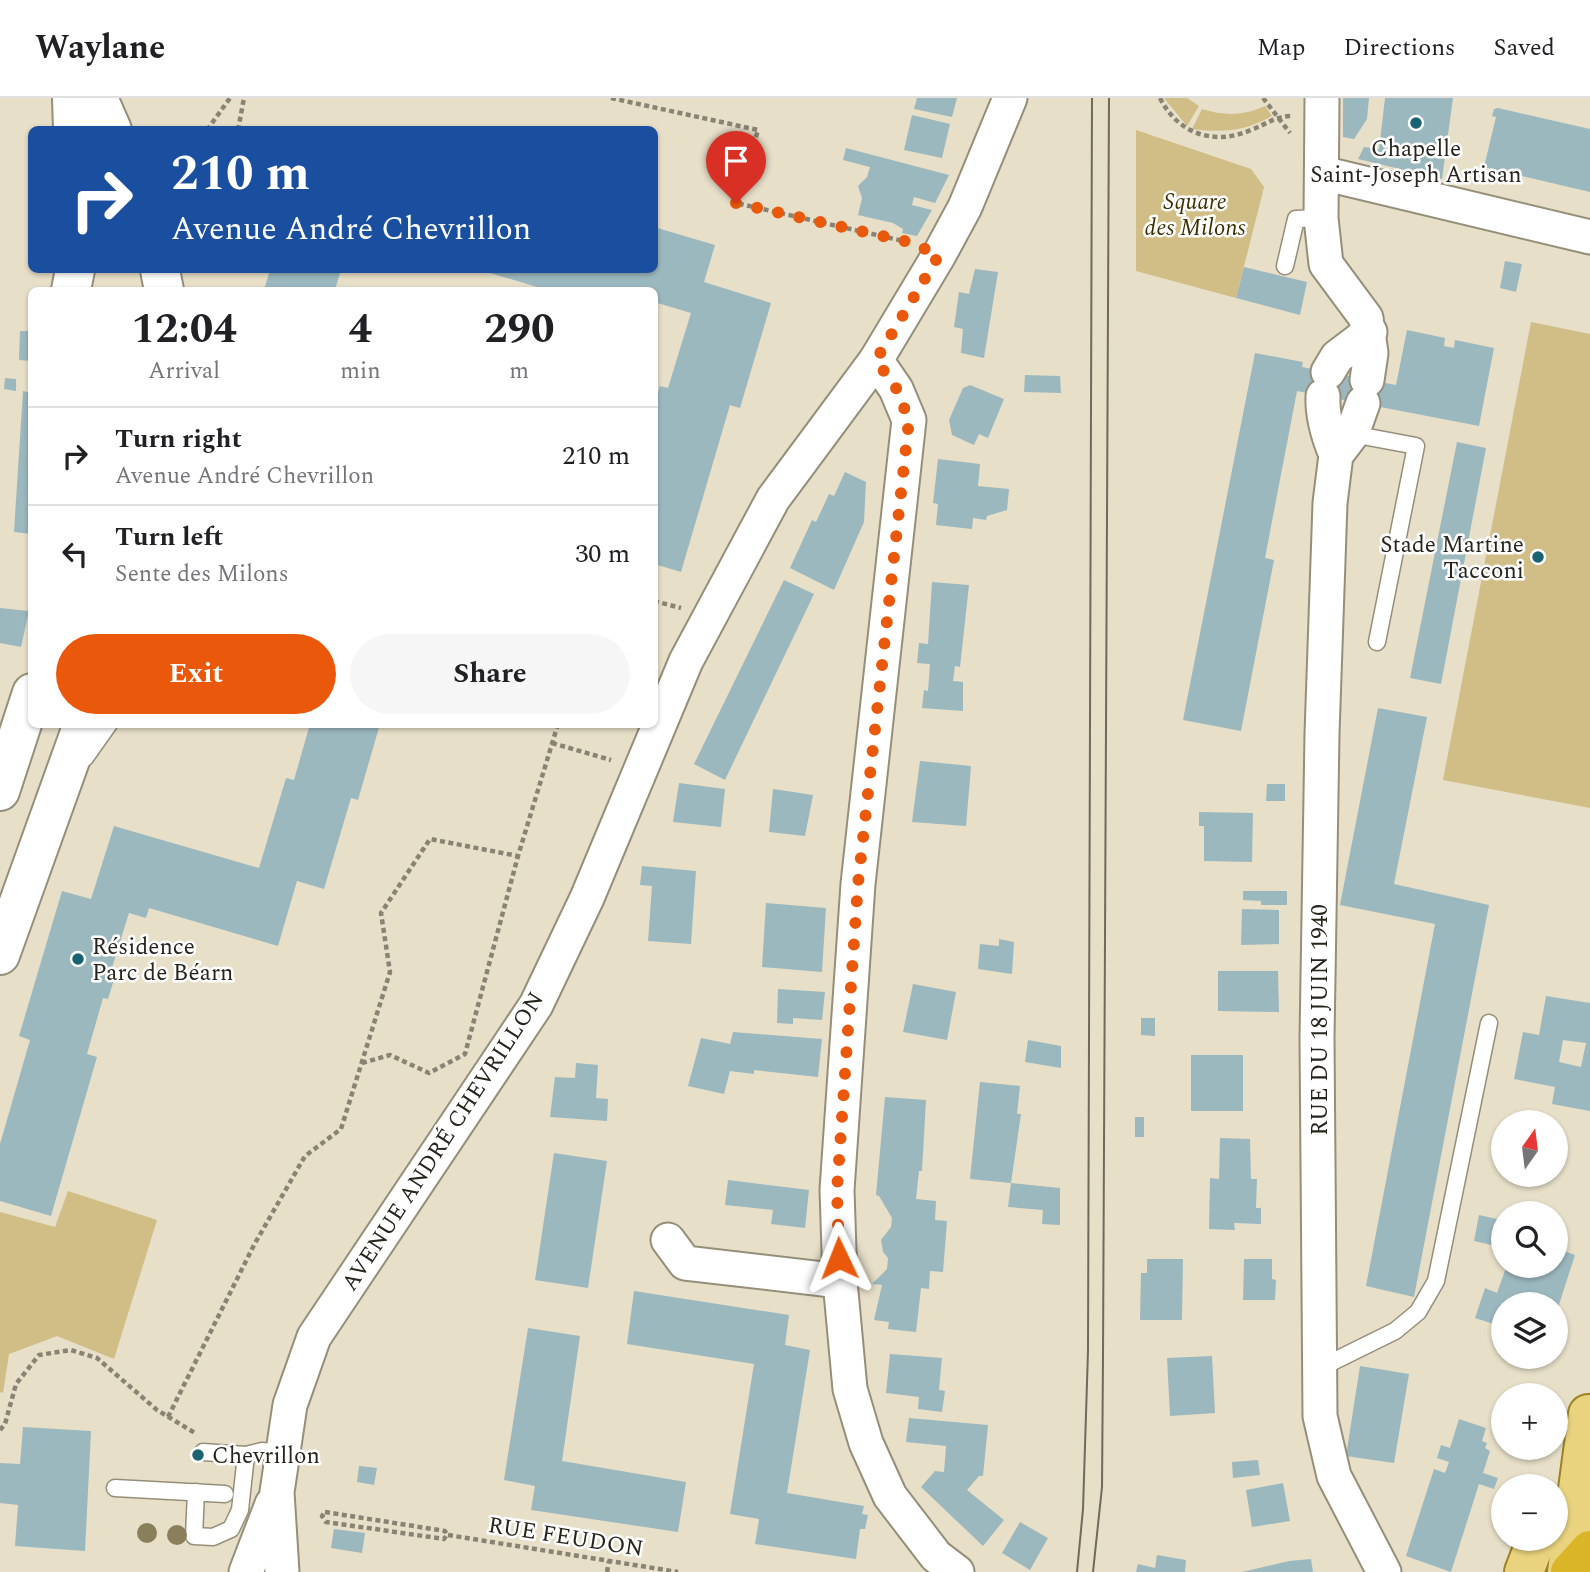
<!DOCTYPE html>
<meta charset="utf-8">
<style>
:root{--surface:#fff;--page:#f6f6f6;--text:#202124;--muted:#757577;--line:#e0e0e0;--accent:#ea580c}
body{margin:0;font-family:Spectral,serif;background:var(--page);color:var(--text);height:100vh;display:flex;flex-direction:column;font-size:26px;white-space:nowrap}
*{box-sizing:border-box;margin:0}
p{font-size:23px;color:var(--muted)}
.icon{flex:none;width:38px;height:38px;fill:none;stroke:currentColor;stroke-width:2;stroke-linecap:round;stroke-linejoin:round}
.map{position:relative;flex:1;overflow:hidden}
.sheet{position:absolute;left:28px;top:189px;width:630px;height:441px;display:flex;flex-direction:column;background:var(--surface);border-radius:10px;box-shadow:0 2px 5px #0004}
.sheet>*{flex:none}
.banner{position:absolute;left:28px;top:28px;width:630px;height:147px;border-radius:10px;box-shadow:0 2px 5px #0004;background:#1a4fa0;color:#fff;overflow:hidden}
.needle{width:46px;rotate:14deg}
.controls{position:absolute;left:1491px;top:1012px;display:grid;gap:14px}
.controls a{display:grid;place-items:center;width:77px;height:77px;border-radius:50%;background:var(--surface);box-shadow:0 2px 5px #0004;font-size:35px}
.pin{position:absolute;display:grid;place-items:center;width:60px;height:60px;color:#fff;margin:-72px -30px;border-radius:50% 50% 50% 0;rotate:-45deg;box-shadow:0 0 7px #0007}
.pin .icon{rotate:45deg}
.me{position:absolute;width:77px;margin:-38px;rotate:358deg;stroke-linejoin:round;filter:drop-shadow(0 0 5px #0008)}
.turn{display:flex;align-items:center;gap:24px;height:147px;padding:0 28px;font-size:32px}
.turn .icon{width:91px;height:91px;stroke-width:2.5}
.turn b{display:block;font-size:49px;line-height:60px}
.eta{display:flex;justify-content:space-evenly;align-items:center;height:119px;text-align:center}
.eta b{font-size:42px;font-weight:700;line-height:49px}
.primary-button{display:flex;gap:14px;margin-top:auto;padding:14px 28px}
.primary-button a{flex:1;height:80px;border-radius:42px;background:var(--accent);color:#fff;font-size:28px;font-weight:700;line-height:80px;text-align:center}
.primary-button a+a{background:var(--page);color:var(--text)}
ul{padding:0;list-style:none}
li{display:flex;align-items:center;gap:21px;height:98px;padding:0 28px;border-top:2px solid var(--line)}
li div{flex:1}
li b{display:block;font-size:26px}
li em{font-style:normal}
header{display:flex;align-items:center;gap:42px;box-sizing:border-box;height:98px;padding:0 35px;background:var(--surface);border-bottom:2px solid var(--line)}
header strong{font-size:33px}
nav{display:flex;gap:38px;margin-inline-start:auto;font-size:24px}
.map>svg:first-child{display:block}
.green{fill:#d0be86}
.building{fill:#9cb8bf;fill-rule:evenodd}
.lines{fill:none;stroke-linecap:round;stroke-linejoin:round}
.service-casing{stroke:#958e79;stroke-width:19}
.minor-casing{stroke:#958e79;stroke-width:37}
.secondary-casing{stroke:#958e79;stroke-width:42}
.primary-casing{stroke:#9b8224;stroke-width:42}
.motorway-casing{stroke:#9b8224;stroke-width:42}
.path{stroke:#898374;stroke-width:4.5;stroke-dasharray:5 3.5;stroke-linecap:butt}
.service{stroke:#fff;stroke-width:16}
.minor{stroke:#fff;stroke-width:33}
.secondary{stroke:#fff;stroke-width:38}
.primary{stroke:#e9d37e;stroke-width:38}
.motorway{stroke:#dab528;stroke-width:38}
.tram{stroke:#6f6a5c;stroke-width:2}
.tree{fill:#897f5b}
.route{stroke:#ea580c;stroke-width:12;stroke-dasharray:0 21.6}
.poi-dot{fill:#196271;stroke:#fff;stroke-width:2.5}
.labels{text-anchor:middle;stroke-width:5;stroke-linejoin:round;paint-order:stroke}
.poi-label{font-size:23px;fill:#27241c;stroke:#fff;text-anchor:start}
.park-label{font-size:23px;font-style:italic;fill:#3c3001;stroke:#fff}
.street-label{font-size:23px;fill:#27241c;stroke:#fff}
</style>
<header>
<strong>Waylane</strong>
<nav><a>Map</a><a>Directions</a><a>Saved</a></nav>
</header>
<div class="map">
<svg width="1590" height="1474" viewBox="0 0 1590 1474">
<rect width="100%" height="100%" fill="#e7dfc8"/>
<g class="green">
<path d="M1164,0H1187L1199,8L1187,28Z"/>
<path d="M1265,8L1272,18C1245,33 1223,35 1192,31L1202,11C1224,18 1243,18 1265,8Z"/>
<path d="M1136,32L1251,71L1264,89L1236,200L1136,173Z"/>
<path d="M1531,224L1590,236V710L1443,682Z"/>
<path d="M68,1093L157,1122L114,1261L57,1238L9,1256L3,1295L0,1294V1114L55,1129Z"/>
</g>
<g class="building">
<path d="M917,0H957L952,19L914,11Z"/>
<path d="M1343,0H1369L1367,21L1354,41L1343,39Z"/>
<path d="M1385,0H1453L1442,81L1358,61L1364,49L1379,51Z"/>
<path d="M1498,10L1590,31V94L1484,69L1496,19L1492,18L1494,11Z"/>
<path d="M912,17L950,26L942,60L904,52Z"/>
<path d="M846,50L949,77L935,105L914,99L912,107L932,112L917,138L902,135L903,131L893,125L858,117L862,100L858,88L867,79L870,69L843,62Z"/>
<path d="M654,129L715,147L704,184L771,205L740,310L730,307L681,474L654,466V307L660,288L668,290L691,215L654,204V192H547L480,172H654Z"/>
<path d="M1505,163L1522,166L1516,194L1500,190Z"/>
<path d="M1244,169L1307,184L1300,217L1236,200Z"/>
<path d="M975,171L998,174L984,260L961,255L963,231L954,229L959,194L969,196Z"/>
<path d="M270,172H341L335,192H264Z"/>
<path d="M1407,232L1445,240L1444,248L1454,250L1455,242L1494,250L1479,328L1297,293L1265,460L1274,462L1241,633L1183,622L1255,255L1303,264L1302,269L1396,287Z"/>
<path d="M20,233H32V263L19,262Z"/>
<path d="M1025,277L1060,278L1061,295L1024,294Z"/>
<path d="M5,280L16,281V293L4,291Z"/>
<path d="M970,287L1004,301L988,340L979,336L974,347L952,337L949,322L963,290Z"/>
<path d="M23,293L32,295V436L14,434Z"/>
<path d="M1457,344L1486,350L1441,586L1410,580Z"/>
<path d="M938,361L980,366L978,388L1009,391L1007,412L987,418L986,422L973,420L972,431L936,427L938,406L933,405Z"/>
<path d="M845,374L866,384L864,424L834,492L790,470L812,422L816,424L829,396L834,398Z"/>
<path d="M784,482L814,496L725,682L694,666Z"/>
<path d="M932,484L969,487L960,569L955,568L953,583L963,584V613L922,610L924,592L928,593L930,566L917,565L919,545L928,546Z"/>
<path d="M0,510L29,513L21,549L0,545Z"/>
<path d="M1378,610L1427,619L1394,786L1489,807L1414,1199L1366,1188L1435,826L1340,807Z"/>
<path d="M310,626H380L358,702L351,700L324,791L297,783L278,848L149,810L146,820L129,815L111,873L116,875L108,901L103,900L87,956L97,959L51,1118L0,1103V1046L30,942L19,938L62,793L91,801L114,728L259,770L286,680L294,682Z"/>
<path d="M920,663L971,668L966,728L912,724Z"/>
<path d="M679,685L725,691L721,729L673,724Z"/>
<path d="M1267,686H1285V703H1266Z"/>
<path d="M773,691L813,697L805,738L769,734Z"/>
<path d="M1199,714L1253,715L1252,764L1204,763V728H1199Z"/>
<path d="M642,768L696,773L691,846L648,843L652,788L640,787Z"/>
<path d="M1243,793H1287V807H1261V803L1243,802Z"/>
<path d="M766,805L826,810L822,874L762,869Z"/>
<path d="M1242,811L1279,812V846L1241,847Z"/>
<path d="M999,841L1014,844L1012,876L978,871L980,846L999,848Z"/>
<path d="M1218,873H1278L1279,914L1218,913Z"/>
<path d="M913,886L956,894L947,942L903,934Z"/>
<path d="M778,891L825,894L822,922L793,920V926L777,925Z"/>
<path d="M1546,898L1590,905V1013L1552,1006L1555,989L1514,981L1523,934L1539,937ZM1563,942L1586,945L1581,969L1559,964Z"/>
<path d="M1141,920H1155V938L1141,937Z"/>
<path d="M733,934L822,941L818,979L754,972V976L730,973L724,996L688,988L701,940L730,946Z"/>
<path d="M1028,942L1061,948V970L1025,964Z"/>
<rect x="1191" y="957" width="52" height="56"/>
<path d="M576,965L598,967L596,1000L608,1001L607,1023L550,1019L555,979L575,980Z"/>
<path d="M980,984L1020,988L1017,1016H1021L1011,1085L1060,1090V1127L1042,1126L1043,1112L1008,1109L1011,1085L970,1081Z"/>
<path d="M885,999L926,1002L922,1073H919L916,1101L936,1103L935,1122L947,1123L943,1174L930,1173L929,1191L921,1190L916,1234L888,1231L889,1224L874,1222L882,1187L872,1186L887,1171L888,1160L883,1154L881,1142L891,1129L892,1120L879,1098L876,1097Z"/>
<rect x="1135" y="1019" width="9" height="20"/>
<path d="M1220,1040L1250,1041L1251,1081H1257L1256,1110H1261V1126L1234,1125L1235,1132L1209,1131L1210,1080L1219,1081Z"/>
<path d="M554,1055L607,1063L588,1190L535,1182Z"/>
<path d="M728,1082L809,1092L805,1130L771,1126L773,1112L725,1107Z"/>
<path d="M1479,1117L1497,1121L1492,1147L1474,1143Z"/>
<path d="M1556,1150L1575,1157L1556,1216V1206H1503V1229L1475,1220L1485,1190L1497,1195L1507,1167H1556Z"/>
<path d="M1147,1161H1183L1182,1222H1140L1141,1175H1147Z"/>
<path d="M1244,1161H1272V1181L1276,1182L1275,1202H1243Z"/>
<path d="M634,1193L789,1217L785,1247L810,1252L787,1395L864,1408L862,1416L868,1417L865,1431H860L856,1461L755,1446L759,1421L730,1416L754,1266L627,1246Z"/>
<path d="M528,1230L580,1238L562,1363L686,1384L678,1434L531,1412L535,1388L504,1382Z"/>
<path d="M890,1256L942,1260L939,1292L945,1293L942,1314L918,1311L919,1299L886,1295Z"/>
<path d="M1212,1258L1215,1315L1170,1318L1167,1260Z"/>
<path d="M1360,1268L1409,1276L1394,1365L1346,1358Z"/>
<path d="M909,1320L988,1327L983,1378H979L967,1392L1004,1422L983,1448L921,1389L935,1373L944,1374L946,1348L906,1344Z"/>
<path d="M1459,1321L1486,1330L1482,1343L1487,1345L1485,1350L1490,1353L1483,1375L1498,1380L1494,1391L1479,1386L1451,1474L1406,1458L1434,1371L1445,1375L1449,1364L1437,1360L1441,1347L1450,1350Z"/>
<path d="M23,1329L91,1333L85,1453L15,1448L18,1407L0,1405V1365L20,1366Z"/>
<path d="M1258,1362L1260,1377L1233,1380L1232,1364Z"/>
<path d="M359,1368L377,1370L374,1387L357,1384Z"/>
<path d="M1283,1385L1290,1423L1252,1429L1246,1392Z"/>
<path d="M1020,1424L1048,1440L1030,1472L1002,1455Z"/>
<path d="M334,1431L365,1435L362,1455L331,1450Z"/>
<path d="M1157,1457L1186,1462L1185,1474H1136L1138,1466L1155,1470Z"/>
<path d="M1311,1461L1313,1474H1242L1289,1463Z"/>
</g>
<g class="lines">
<g class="service-casing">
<g id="service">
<path d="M1285,168L1296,121L1321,120"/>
<path d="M1352,336L1416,348L1377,544"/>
<path d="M85,660L109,626"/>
<path d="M1320,1270L1395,1233L1418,1214L1436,1183L1489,925"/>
<path d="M246,1357L262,1353L283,1355"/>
<path d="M115,1390L225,1396"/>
<path d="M196,1394L194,1438L213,1439L231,1431L240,1412L246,1357L203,1354"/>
</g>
</g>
<g class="minor-casing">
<g id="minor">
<path d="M1322,0L1321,120L1326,166L1366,220L1371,255L1367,282"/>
<path d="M1322,75L1590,139"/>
<path d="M876,262L896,291L909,322L858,786L837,1092L840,1183L850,1291L866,1345L890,1398L936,1458L957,1474"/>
<path d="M1328,274L1337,259L1370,234"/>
<path d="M1323,298C1322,319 1328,338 1336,357"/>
<path d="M1363,305L1352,336L1336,357L1330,405L1322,636L1317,940L1320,1318L1334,1378L1384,1474"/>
<path d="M668,1142L685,1165L840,1183"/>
<path d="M246,1474L272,1406"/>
<path d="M282,1474L277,1394L290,1307L314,1239L536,907L587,800L686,563L773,401L876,262L939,157L965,109L1010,0"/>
</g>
</g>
<g class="secondary-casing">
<g id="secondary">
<path d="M72,0L73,32"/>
<path d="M98,0L112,32"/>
<path d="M160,172L164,192"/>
<path d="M71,192L75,172"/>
<path d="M0,693L32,595"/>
<path d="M0,857L83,626"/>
</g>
</g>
<g class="primary-casing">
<g id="primary">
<path d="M1524,1474L1537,1440"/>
<path d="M1567,1474L1588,1316"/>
</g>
</g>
<g class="motorway-casing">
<path id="motorway" d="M1570,1474L1590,1452"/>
</g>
<g class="path">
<path d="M611,0L758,32L736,105L912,145"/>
<path d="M1160,0C1178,36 1214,48 1251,32C1267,26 1275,18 1292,18"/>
<path d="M1263,0L1290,35"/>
<path d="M207,32L230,0"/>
<path d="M238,32L244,0"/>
<path d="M654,503L681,510"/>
<path d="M552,645L611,662"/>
<path d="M362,965L390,957L429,975L465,956L518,758"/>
<path d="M168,1319L254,1147L305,1058L341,1031L390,874L381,815L430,741L518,758L558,626"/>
<path d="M0,1332L5,1326L16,1286L39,1257L71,1252L97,1260L157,1312L195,1335"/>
<path d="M325,1414L445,1433L447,1437L444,1441L326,1424L322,1418Z"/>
<path d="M448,1437L678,1474"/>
<path d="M607,1474L609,1463"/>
</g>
<use href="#service" class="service"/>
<use href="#minor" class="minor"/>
<use href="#secondary" class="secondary"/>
<use href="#primary" class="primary"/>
<use href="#motorway" class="motorway"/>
<g class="tram">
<path d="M1077,1474L1083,1411L1088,1253L1092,0"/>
<path d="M1093,1474L1102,1389L1103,1259L1109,0"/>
</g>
</g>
<g class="tree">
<circle cx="147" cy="1435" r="10"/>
<circle cx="177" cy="1437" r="10"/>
</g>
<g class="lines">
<path class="route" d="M736,105L909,144L939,157L876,262L896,290L909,322L858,786L837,1092L839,1160"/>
</g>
<g class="poi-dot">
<circle cx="1416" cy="25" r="7"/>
<circle cx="1538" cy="459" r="7"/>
<circle cx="78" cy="861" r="7"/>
<circle cx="198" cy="1357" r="7"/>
</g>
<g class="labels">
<g class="poi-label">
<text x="1416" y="58" text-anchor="middle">Chapelle<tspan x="1416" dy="26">Saint-Joseph Artisan</tspan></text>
<text x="1524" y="454" text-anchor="end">Stade Martine<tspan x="1524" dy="26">Tacconi</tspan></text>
<text x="92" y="856">Résidence<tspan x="92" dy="26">Parc de Béarn</tspan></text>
<text x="212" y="1365">Chevrillon</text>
</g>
<g class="park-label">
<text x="1195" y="111">Square<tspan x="1195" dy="26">des Milons</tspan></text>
</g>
<g class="street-label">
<text transform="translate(1319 922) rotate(-90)" y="8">RUE DU 18 JUIN 1940</text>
<text transform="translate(442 1043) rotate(-57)" y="8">AVENUE ANDRÉ CHEVRILLON</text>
<text transform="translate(566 1438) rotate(9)" y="8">RUE FEUDON</text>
</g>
</g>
</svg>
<div class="controls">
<a><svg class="needle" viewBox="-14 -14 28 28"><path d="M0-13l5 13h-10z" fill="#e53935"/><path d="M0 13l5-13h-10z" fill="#757577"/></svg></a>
<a><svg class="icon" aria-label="search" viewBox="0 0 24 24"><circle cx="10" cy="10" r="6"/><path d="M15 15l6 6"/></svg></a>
<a><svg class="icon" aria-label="layers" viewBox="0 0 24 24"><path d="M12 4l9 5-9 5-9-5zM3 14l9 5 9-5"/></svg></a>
<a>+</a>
<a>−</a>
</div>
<div class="pin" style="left:736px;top:105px;background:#d93025"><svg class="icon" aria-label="arrive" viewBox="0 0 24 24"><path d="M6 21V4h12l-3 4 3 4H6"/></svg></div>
<svg class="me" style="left:839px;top:1160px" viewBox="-20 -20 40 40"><path d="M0-17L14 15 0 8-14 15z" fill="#ea580c" stroke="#fff" stroke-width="4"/></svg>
<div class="banner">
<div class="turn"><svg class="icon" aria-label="right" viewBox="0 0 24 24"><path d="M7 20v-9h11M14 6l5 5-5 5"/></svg><div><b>210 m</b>Avenue André Chevrillon</div></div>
</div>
<section class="sheet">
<div class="eta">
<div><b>12:04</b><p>Arrival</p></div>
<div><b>4</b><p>min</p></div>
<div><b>290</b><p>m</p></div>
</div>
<ul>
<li><svg class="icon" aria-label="right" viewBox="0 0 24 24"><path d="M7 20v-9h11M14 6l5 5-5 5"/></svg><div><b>Turn right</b><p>Avenue André Chevrillon</p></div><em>210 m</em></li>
<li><svg class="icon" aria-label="left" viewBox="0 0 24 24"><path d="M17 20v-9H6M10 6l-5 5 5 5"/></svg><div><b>Turn left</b><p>Sente des Milons</p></div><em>30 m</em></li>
</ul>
<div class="primary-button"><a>Exit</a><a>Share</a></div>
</section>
</div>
